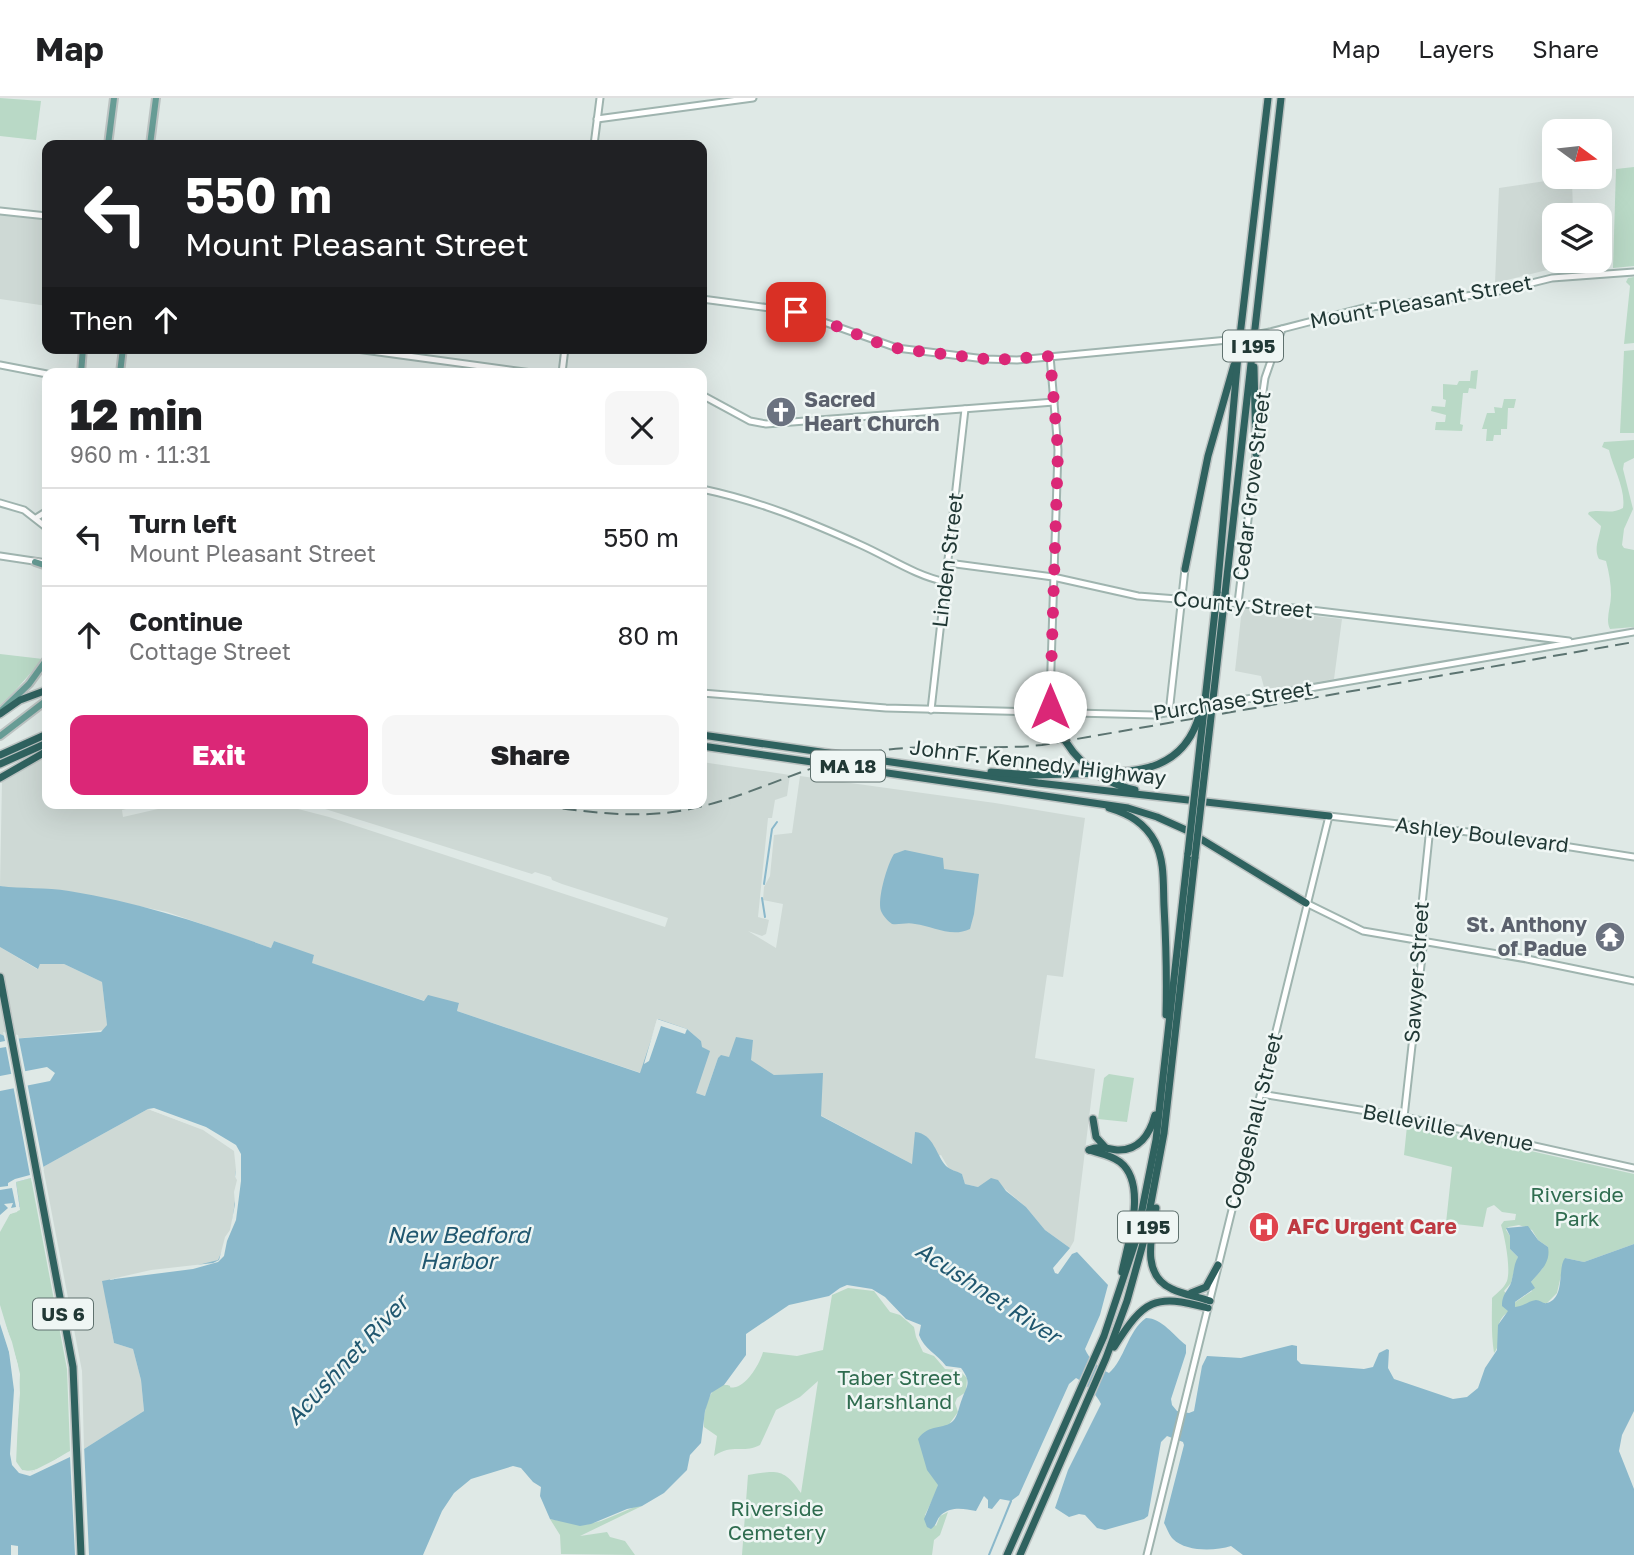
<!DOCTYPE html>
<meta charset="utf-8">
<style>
:root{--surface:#fff;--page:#f6f6f6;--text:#202124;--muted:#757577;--line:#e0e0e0;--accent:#db2777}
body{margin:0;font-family:"Golos Text",sans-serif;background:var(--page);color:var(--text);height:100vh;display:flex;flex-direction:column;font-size:26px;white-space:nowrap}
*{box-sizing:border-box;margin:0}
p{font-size:23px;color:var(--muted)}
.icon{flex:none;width:38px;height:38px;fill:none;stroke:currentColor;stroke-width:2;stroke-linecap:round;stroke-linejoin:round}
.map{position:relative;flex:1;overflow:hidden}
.sheet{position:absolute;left:42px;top:270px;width:665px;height:441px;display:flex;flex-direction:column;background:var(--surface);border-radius:14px;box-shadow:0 7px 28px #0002}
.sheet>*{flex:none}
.top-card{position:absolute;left:42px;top:42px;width:665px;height:214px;border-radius:14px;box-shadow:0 7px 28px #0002;background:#202124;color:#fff;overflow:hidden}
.needle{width:46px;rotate:105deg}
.tools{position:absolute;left:1542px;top:21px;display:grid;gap:14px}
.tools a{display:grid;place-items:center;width:70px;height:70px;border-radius:14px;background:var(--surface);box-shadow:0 7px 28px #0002;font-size:35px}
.pin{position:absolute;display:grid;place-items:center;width:60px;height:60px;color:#fff;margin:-30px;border-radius:14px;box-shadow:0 4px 10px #0006}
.me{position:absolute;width:77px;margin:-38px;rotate:0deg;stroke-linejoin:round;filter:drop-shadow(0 0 5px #0008)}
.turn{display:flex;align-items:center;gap:24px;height:147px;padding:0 28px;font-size:32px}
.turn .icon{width:91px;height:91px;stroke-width:2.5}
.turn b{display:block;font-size:49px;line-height:60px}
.then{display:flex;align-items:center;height:66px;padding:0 28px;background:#0003;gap:14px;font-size:26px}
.round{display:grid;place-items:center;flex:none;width:74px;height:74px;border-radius:14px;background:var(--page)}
.head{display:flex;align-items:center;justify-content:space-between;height:119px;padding:0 28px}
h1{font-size:42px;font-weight:800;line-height:52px}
.primary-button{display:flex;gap:14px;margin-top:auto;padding:14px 28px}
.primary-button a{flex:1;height:80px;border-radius:14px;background:var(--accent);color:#fff;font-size:28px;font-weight:800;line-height:80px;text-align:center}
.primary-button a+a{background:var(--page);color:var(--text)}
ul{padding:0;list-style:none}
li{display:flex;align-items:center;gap:21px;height:98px;padding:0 28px;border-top:2px solid var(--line)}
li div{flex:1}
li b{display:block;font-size:26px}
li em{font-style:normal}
header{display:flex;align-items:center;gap:42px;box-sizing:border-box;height:98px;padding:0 35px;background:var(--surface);border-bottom:2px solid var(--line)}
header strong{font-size:33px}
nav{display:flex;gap:38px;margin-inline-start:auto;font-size:24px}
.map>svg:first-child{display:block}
.built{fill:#ced9d5}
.green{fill:#b9d9c6;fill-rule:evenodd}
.water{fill:#8ab8cb}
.pier{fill:#dfe9e6}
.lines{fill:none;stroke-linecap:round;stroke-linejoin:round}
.stream{stroke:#8ab8cb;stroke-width:2}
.secondary-casing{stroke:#9fb4af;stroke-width:9}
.primary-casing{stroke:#bcc3c2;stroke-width:10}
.highway-casing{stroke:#bcc3c2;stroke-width:10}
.secondary{stroke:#fff;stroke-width:5}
.primary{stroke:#679c95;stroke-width:6}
.highway{stroke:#2f625f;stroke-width:7}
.rail{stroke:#5c7471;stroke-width:2;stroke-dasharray:14 7;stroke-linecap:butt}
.secondary-bridge-casing{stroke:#9fb4af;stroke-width:9;stroke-linecap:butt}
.highway-bridge-casing{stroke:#bcc3c2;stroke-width:10;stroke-linecap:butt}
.secondary-bridge{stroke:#fff;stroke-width:5}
.highway-bridge{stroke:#2f625f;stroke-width:7}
.route{stroke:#db2777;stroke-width:12;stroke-dasharray:0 21.6}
.labels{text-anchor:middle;stroke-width:5;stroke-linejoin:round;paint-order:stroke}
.shield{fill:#eff6f4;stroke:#5f716e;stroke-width:2}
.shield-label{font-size:19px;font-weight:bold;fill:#213835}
.street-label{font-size:21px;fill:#213835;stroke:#eff6f4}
.worship-label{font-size:21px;font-weight:bold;fill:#5b616d;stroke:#eff6f4;text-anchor:start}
.park-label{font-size:21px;fill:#2f6c4f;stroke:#eff6f4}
.health-label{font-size:21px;font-weight:bold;fill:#be3a42;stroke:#eff6f4;text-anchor:start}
.water-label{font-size:23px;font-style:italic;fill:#20576f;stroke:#eff6f4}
</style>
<header>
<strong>Map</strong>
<nav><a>Map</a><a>Layers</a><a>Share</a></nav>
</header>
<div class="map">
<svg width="1634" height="1457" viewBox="0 0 1634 1457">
<rect width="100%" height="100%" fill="#dfe9e6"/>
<g class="built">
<path d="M1572,79L1573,117H1554V163H1573V172H1547L1495,185L1499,90Z"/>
<path d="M0,116L47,122V208L0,201Z"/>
<path d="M1242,510L1342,521L1334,581L1265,593L1261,578L1235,573Z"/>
<path d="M38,661L47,663V705H151L122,712L123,719L184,705H275L329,719L665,829L668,820L562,786L552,782L551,779L535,774L532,776L306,705H702V664L790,677L787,698L775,702L772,720H768L758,819L769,822L766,836L762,838L748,833L776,850L783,806L763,802L764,789L770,778L774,737L792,735L800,678L995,705L1085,720L1063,879L1047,877L1035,960L1095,971L1074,1143L1070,1150L1045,1132L1026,1109L998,1085L978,1089L965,1086L962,1076L949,1071L941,1057L912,1066L820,1017L807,976L774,977L754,969L737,939L731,956L729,959L718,960L705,998L696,995L701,943L687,931L657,922L641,975L457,913L459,906L425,903L311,865L314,858L274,843L271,850L167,814L67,793L13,791L0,788L2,683Z"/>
<path d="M0,849L37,871L40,866H64L102,884L107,927L105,932L12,941L0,936Z"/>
<path d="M148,1011L207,1033L231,1049L235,1053L238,1081L237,1106L231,1132L218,1162L107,1209L114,1245L133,1251L141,1282L144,1313L84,1351L82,1273L43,1069Z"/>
</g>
<g class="green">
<path d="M0,0L41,3L36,42L0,38Z"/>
<path d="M1634,69V168L1613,170L1616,71Z"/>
<path d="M1634,179V245L1624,246L1630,188L1626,184L1628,180Z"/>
<path d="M1634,252V335H1620L1624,253Z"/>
<path d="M1478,272L1476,291L1469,290L1468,295H1463L1460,326L1463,327L1462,333L1435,332L1436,324H1445L1446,317L1431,313L1432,308L1445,309L1446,302L1443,301V286L1457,287L1459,283H1470L1471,273Z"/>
<path d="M1504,301H1516L1514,310H1508L1507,331H1501V337H1494L1493,343H1486L1487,331H1482L1487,315H1495L1494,309L1502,310Z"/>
<path d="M1634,342V360L1624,365L1623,371L1633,411L1624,431L1622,447L1624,450L1634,452V529L1610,531C1605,521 1611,509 1611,497C1611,486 1609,474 1606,463L1599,461C1593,451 1600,438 1601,428L1588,416L1589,414C1602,411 1611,417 1623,410C1626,391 1613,370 1609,352L1602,349L1604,344Z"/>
<path d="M0,556L43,561L13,595L0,607Z"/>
<path d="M1109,976L1134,980L1127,1024L1098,1021L1104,980Z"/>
<path d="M1410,1026L1634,1076V1146L1584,1164L1565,1160L1557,1195L1547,1205C1529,1205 1498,1209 1498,1233C1498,1243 1500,1247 1494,1255C1491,1235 1492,1220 1492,1200C1497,1195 1504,1190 1507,1183C1511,1171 1505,1139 1501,1127L1504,1123L1515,1122L1516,1116L1502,1114L1494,1107L1487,1110L1483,1129L1446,1125L1452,1069L1404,1057L1407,1028ZM1519,1127L1532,1132L1538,1142L1548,1149L1543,1170L1531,1184L1532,1193L1514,1205L1504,1193L1511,1185L1518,1159L1510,1151V1138L1506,1132L1508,1129Z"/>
<path d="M31,1080L67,1271L70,1353C55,1360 41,1376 22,1372L15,1362L20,1295L18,1267L0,1207V1134L10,1116L17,1114L20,1108L15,1084Z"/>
<path d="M848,1190L874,1193L890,1214L900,1217L914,1229L916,1239L923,1254L934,1258L945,1271L959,1272L967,1280L966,1294L957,1300L955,1305L958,1314L950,1325L937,1392L925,1417L936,1428L940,1418L948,1414L940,1437L934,1442L932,1457H742L748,1377C777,1372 784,1370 801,1395L818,1283L800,1299L776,1312L760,1347C742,1356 733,1345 714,1358L717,1338L704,1329C703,1317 708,1286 725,1287C735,1287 725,1291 736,1289C748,1286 760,1265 763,1254L797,1258L823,1252L832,1197Z"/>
<path d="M637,1408H642L580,1438L607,1434L610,1439L625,1443L635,1457L561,1456L560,1437L550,1421L584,1427L601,1423Z"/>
</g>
<g class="water">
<path d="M905,752L943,760L944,771L979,776L974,816L970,831C951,840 933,828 915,826C907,824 900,827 892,826C888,823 883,818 881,813C877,801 887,767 894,756Z"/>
<path d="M0,788C22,791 46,789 69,793C138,804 205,826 271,850L274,843L314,857L312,865L424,903L428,897L459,905L457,913L640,975L658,921L687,931L701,943L702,949L710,953L696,995L705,998L718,960L721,957L729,959L736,939L753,942L751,962L774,977L823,975L821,1018L912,1066L915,1034C934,1036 936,1057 946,1068C950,1072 957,1073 962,1076L965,1086L978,1089L991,1080L998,1082L1006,1093L1026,1109L1045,1132L1070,1150L1053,1170L1055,1175L1058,1176L1072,1156L1077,1154L1108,1187L1100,1217L1085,1251C1089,1261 1100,1271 1109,1275C1125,1261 1127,1234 1146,1220C1162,1220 1174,1238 1186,1247V1255L1171,1301L1172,1307L1177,1313L1189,1315L1194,1313L1202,1268L1207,1258L1241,1260L1292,1247L1297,1248V1262L1301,1266L1364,1271L1373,1269L1379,1255L1387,1251L1389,1252L1388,1270L1394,1281L1453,1301L1467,1299L1478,1290L1485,1270L1497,1252L1498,1227L1508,1213L1502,1208C1502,1194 1510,1192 1512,1181C1514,1173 1514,1166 1518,1159L1510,1151V1138L1506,1130L1528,1128L1538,1142L1548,1149C1551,1165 1540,1173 1531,1184L1535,1190L1515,1204V1209C1523,1209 1528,1203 1536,1202C1540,1202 1543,1206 1547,1205C1566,1200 1557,1170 1565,1160L1584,1164L1634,1146V1313L1622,1337L1619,1353L1634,1391V1457H1243L1231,1448C1215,1453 1186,1454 1173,1441C1169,1437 1167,1430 1164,1425L1184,1347L1183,1344L1167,1338L1161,1344L1148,1418L1144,1421L1105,1432L1097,1430L1085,1417L1079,1416L1069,1419L1055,1410L1068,1372L1101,1306C1098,1298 1083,1283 1076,1280L1069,1286L1019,1397L1011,1403L1000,1401L992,1411L988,1410V1402L984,1398L976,1413C964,1411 952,1408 941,1417C936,1422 937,1427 931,1431L927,1429L924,1421L938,1387L927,1372L918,1341C929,1325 944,1332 953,1323C958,1318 959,1308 962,1301C967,1287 972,1285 961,1270L946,1268C937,1256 924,1251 919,1237L921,1227L906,1221L885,1199L872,1191L847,1187L840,1190L829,1198L789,1207L746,1236V1257L724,1287L711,1295L705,1313L701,1345L690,1357L687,1372L664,1395L642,1408L627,1411L591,1426L580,1428L550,1421L540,1398L541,1389L533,1384L521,1370L513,1368L471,1381L454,1395L442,1413L423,1457H18V1448L11,1447V1457H0V1217L19,1293L14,1363L18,1371L29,1375L84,1351L144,1313L141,1282L133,1251L114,1245L102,1183L160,1172L182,1171L218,1162L231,1132L238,1081L235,1079C236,1071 239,1060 234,1052C225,1038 165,1014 148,1011L43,1069L30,1071L31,1080L16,1084L20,1109L10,1114L0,1123V993L50,983L55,975L47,969L0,978V936L12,941L101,934L107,927L102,884L64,866H40L38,871L0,849Z"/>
</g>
<g class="pier">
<path d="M657,921L687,931L685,936L661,928L649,963L644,966Z"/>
<path d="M3,934L18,937L26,977L12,980L6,949L0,950V944L5,943Z"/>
<path d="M27,984L44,1072L33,1073L34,1081L32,1084L31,1080L16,1084L20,1112L10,1116L0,1127V1117L8,1110L4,1106L13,1105L11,1110L16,1109L12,1090L0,1092V1089L8,1088V1085L15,1081L30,1077L13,987Z"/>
<path d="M154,1010L206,1029L236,1047L241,1056V1083L236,1122L227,1143L224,1158L218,1164L193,1171L107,1182L151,1172L213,1165L219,1162L225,1139L230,1132L235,1106L234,1094L237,1082L235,1079L236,1072L234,1053L203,1032L148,1011Z"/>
<path d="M0,1213L12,1244L20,1276L16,1366L22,1372L31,1374L84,1347L89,1457H75L70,1359L30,1378L19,1375L12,1367L10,1356L14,1292L9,1254L0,1226Z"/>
</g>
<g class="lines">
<g class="stream">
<path d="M764,786L772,731L777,724"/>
<path d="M762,800L765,819"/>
<path d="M989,1457L1011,1403"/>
</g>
<g class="secondary-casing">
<g id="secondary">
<path d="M597,21L753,0"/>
<path d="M594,47L600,0"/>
<path d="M0,113L47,118"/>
<path d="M702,201L793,213L897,250L985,261L1017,262L1228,242"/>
<path d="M1270,234L1363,210L1491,195L1552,180L1634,174"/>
<path d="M349,250L532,275"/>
<path d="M1050,258L1058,352L1050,600L1052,615"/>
<path d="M0,267L47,276"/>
<path d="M562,275L565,250"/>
<path d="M702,297L750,323L766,326L1054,304"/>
<path d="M1258,328L1265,280L1282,231"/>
<path d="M702,391C759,403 808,423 861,447C888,459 916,478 946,484"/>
<path d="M0,405L24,412L47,430"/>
<path d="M36,420L47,413"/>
<path d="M0,458L47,465"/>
<path d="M948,465L1053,479L1138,498L1294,510L1569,543"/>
<path d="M1238,505L1256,355"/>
<path d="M702,595L886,610L1154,617L1634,534"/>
<path d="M931,612L965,311"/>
<path d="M1169,615L1185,471"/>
<path d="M1306,805L1363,833L1527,861L1634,883"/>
<path d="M1261,996L1404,1019L1634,1070"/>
<path d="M1404,1019L1423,849L1421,816L1430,729"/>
<path d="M1147,1457L1329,718L1494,737L1634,759"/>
</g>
</g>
<g class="primary-casing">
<g id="primary">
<path d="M108,47L114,0"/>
<path d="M150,47L156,0"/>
<path d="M81,275L83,250"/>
<path d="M120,275L123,250"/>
<path d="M35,464L47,468"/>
<path d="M2,612L29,586L47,561"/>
<path d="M0,638L47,602"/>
</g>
</g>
<g class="highway-casing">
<g id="highway">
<path d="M1254,269L1256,356"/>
<path d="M1185,471L1208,358L1234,267"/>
<path d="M1217,495L1239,246L1268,0"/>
<path d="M1225,496L1281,0"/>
<path d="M1052,615C1066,655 1094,683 1135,692"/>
<path d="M0,616L20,602L47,592"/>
<path d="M702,637L1038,685L1329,718"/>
<path d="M702,648L1128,710L1157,719L1186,732L1306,805"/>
<path d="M0,657L47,636"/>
<path d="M0,666L47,645"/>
<path d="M991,674L1031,677L1071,676"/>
<path d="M0,680L47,653"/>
<path d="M1109,710C1129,716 1145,725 1155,744C1165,763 1163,787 1164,808C1166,844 1167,880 1166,917"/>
<path d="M0,879L73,1269L81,1457"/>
<path d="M1093,1021L1096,1039L1105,1049"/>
<path d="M1089,1052C1099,1055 1111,1057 1120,1064C1148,1086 1128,1144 1122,1174"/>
<path d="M1089,1052C1099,1047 1107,1051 1117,1052C1139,1053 1150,1036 1155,1017"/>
<path d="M1156,1110C1152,1137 1140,1177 1172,1191C1184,1197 1197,1198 1210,1203"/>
<path d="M1191,1195L1206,1189L1218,1167"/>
<path d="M1114,1249C1144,1202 1154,1195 1208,1210"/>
<path d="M1007,1457L1104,1238L1136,1142L1156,1042L1188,755"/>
<path d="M1020,1457L1106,1260L1127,1203L1144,1142L1164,1035L1195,759"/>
</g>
</g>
<use href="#secondary" class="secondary"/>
<use href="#primary" class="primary"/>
<use href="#highway" class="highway"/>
<path class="rail" d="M521,705C577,712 634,723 690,711C753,698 809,665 872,654C928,644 986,653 1042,647L1634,544"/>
<g class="secondary-bridge-casing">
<path id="secondary-bridge" d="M1228,242L1270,234"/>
</g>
<g class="highway-bridge-casing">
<g id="highway-bridge">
<path d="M1071,676C1126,673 1182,681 1200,615"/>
<path d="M1188,755L1217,495"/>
<path d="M1195,759L1225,496"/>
</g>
</g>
<use href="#secondary-bridge" class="secondary-bridge"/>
<use href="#highway-bridge" class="highway-bridge"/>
</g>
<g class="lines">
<path class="route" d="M796,214L821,222L881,246L901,251L993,262L1050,258L1058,352L1050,609"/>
</g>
<defs>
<g id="church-disc" transform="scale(1.575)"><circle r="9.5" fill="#6b7280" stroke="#eff6f4"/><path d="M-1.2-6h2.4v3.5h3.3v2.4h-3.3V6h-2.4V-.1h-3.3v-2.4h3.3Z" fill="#fff"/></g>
<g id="temple-disc" transform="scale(1.575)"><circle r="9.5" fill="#6b7280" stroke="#eff6f4"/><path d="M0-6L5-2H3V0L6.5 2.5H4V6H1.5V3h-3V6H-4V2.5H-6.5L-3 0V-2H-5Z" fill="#fff"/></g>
<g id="hospital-disc" transform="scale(1.575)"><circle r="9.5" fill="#e0444e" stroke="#eff6f4"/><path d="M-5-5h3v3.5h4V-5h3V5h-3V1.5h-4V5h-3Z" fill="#fff"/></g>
</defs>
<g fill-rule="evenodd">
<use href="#church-disc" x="781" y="314"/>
<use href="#temple-disc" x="1610" y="839"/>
<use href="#hospital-disc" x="1264" y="1129"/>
</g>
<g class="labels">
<g class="shield">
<rect x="1223" y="232.5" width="60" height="31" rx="5"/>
<rect x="811" y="652.5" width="74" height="31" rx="5"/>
<rect x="1118" y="1113.5" width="60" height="31" rx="5"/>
<rect x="33" y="1200.5" width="60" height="31" rx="5"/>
</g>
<g class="shield-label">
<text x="1253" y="255">I 195</text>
<text x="848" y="675">MA 18</text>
<text x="1148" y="1136">I 195</text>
<text x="63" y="1223">US 6</text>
</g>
<g class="street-label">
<text transform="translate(1421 204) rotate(-10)" y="7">Mount Pleasant Street</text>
<text transform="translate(1252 388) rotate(-83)" y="7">Cedar Grove Street</text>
<text transform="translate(948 462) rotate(-83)" y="7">Linden Street</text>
<text transform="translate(1243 507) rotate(5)" y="7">County Street</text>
<text transform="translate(1233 603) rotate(-9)" y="7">Purchase Street</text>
<text transform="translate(1038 665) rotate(7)" y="7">John F. Kennedy Highway</text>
<text transform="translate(1482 737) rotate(7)" y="7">Ashley Boulevard</text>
<text transform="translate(1417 874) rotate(-86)" y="7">Sawyer Street</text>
<text transform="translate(1254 1023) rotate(-76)" y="7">Coggeshall Street</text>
<text transform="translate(1448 1030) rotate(11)" y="7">Belleville Avenue</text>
</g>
<g class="worship-label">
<text x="804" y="309">Sacred<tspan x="804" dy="24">Heart Church</tspan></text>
<text x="1587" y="834" text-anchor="end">St. Anthony<tspan x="1587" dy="24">of Padue</tspan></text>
</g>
<g class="park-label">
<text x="1577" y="1104">Riverside<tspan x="1577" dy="24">Park</tspan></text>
<text x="899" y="1287">Taber Street<tspan x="899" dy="24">Marshland</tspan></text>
<text x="777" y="1418">Riverside<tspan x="777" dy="24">Cemetery</tspan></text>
</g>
<g class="health-label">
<text x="1287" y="1136">AFC Urgent Care</text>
</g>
<g class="water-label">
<text x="458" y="1145">New Bedford<tspan x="458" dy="26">Harbor</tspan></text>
<text transform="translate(988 1195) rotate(33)" y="8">Acushnet River</text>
<text transform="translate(347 1262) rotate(-47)" y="8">Acushnet River</text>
</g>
</g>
</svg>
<div class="tools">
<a><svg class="needle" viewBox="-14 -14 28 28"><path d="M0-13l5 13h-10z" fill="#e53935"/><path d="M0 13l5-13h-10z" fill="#757577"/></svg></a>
<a><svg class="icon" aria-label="layers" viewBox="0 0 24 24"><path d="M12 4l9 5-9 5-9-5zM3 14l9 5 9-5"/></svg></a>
</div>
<div class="pin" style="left:796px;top:214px;background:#d93025"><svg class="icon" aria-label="arrive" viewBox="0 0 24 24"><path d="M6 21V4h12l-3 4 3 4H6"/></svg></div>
<svg class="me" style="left:1050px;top:609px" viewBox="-20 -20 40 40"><circle r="19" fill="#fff"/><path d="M0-13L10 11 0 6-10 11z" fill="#db2777"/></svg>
<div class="top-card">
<div class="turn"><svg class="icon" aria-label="left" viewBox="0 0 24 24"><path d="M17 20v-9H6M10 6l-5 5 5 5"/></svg><div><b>550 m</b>Mount Pleasant Street</div></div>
<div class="then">Then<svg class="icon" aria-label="ahead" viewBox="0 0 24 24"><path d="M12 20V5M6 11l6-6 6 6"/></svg></div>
</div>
<section class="sheet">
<div class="head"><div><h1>12 min</h1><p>960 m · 11:31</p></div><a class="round"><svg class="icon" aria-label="close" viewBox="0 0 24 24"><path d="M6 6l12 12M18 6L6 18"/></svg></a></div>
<ul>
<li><svg class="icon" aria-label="left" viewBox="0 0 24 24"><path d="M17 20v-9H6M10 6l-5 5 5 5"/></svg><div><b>Turn left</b><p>Mount Pleasant Street</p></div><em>550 m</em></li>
<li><svg class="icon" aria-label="ahead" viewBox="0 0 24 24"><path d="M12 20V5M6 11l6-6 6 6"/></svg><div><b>Continue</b><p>Cottage Street</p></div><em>80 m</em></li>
</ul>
<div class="primary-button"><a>Exit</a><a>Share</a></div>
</section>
</div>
